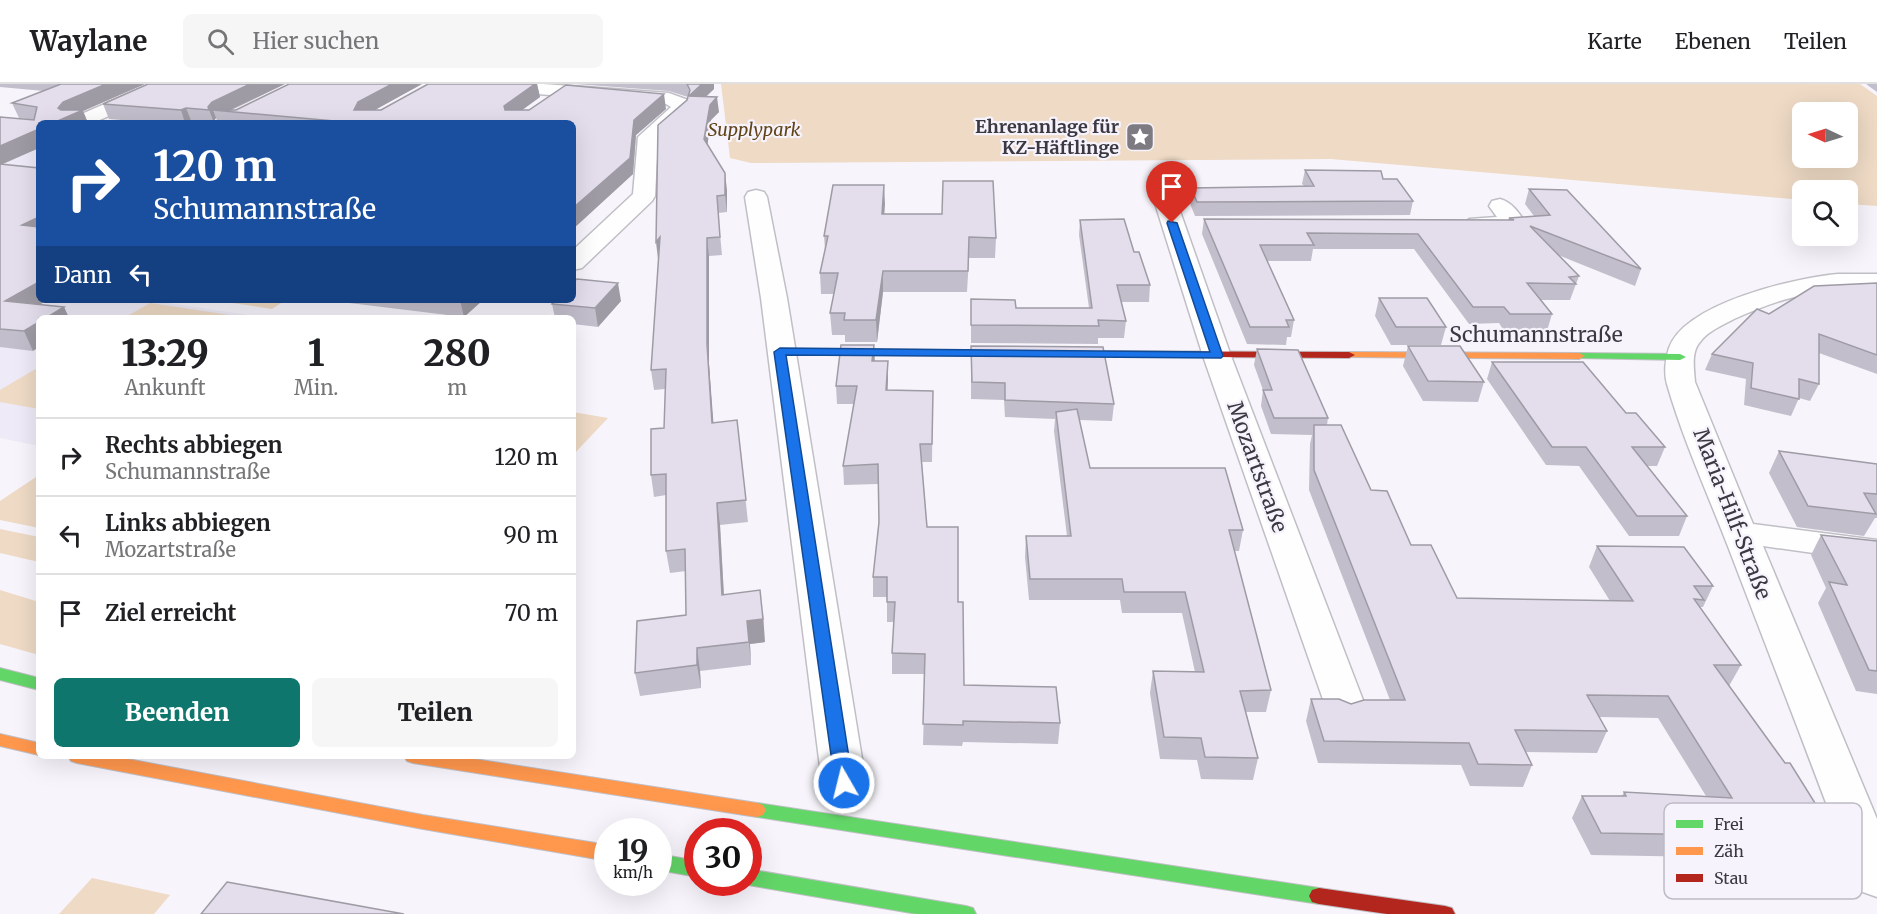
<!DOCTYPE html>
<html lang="de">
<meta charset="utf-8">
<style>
:root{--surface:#fff;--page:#f6f6f6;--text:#202124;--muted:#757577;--line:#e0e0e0;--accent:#0f766e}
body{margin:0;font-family:Merriweather,serif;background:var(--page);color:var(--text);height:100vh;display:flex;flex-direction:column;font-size:22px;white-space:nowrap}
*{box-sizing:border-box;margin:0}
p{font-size:20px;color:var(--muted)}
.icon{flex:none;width:33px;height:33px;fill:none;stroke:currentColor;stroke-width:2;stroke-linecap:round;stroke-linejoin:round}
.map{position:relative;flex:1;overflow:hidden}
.panel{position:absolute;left:36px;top:231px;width:540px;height:444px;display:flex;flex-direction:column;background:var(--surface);border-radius:9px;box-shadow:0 6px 24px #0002}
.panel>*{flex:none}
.banner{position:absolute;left:36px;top:36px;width:540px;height:183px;border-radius:9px;box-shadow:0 6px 24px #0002;background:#1a4fa0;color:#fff;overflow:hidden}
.needle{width:39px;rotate:274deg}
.fabs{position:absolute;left:1792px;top:18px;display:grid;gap:12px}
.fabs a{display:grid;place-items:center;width:66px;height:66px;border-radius:9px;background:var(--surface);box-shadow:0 6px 24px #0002;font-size:30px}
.speed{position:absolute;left:594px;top:734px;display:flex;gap:12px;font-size:30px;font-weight:700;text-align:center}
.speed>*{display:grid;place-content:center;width:78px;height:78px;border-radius:50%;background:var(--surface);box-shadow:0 6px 24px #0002;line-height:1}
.speed small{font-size:15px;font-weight:400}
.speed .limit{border:9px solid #d22;background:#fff;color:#111}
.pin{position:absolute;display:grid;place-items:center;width:51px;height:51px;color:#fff;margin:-62px -26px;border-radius:50% 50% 50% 0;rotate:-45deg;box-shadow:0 0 6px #0007}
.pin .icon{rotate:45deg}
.me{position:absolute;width:66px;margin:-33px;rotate:352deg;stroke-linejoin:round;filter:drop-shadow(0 0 4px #0008)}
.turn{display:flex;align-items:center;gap:21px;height:126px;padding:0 18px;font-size:27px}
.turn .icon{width:78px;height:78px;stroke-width:2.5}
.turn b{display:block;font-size:42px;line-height:51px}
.then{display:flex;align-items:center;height:57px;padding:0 18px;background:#0003;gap:12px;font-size:22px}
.eta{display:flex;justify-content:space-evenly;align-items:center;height:102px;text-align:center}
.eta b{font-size:36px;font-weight:800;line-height:42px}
.primary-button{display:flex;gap:12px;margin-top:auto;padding:12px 18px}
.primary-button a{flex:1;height:69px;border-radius:9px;background:var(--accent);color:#fff;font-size:24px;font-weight:800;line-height:69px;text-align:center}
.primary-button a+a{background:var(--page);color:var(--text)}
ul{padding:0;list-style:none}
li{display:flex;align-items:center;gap:18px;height:78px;padding:0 18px;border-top:2px solid var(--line)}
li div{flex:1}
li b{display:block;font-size:22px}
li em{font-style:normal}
header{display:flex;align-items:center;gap:36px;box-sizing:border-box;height:84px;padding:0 30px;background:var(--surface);border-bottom:2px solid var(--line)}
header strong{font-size:28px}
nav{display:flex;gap:33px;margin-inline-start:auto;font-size:21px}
.search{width:420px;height:54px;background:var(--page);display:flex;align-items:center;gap:15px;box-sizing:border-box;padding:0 21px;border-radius:9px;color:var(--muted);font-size:22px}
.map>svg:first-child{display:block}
.built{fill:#eeeaf7}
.green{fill:#eedac5;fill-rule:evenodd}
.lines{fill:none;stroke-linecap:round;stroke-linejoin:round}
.street-casing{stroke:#c1bfc6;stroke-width:3}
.fast-casing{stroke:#c1bfc6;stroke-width:2}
.slow-casing{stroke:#c1bfc6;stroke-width:2}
.jam-casing{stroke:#c1bfc6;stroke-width:2}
.street{fill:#fefefe;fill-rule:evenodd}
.fast{fill:#63d668;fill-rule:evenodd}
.slow{fill:#ff974d;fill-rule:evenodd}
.jam{fill:#b3261e;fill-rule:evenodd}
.wall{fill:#c3becb}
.shaded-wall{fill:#9f9ba5}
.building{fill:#e3ddec;stroke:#9f9ba5;stroke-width:1.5}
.route{fill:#1a73e8;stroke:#114b97;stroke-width:1.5}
.labels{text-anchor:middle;stroke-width:4.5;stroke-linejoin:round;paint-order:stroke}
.far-poi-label{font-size:18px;font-weight:bold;fill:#3b3841;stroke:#f6f3fd;text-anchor:end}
.far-park-label{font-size:18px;font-style:italic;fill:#604317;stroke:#f6f3fd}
.street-label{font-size:21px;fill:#3b3841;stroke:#f6f3fd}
.key{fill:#f6f3fd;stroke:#bebbc5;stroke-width:1.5}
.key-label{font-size:16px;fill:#3b3841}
</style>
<header>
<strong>Waylane</strong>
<div class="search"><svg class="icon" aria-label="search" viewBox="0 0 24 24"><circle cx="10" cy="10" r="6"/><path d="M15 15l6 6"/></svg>Hier suchen</div>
<nav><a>Karte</a><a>Ebenen</a><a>Teilen</a></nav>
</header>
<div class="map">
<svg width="1877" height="830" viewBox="0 0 1877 830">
<rect width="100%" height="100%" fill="#f7f5fb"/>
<path class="built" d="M0,57L39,61V216H148L261,233L39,234V362L0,354Z"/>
<g class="green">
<path d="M721,0H1860L1877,12V122L1848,120V106H1803V116L1331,75L751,79L730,74ZM1803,28H1848V74H1803Z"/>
<path d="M212,216H286L272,225Z"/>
<path d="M150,219L250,234H124Z"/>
<path d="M39,283V325L0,318V306Z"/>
<path d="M573,328L608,334L573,371Z"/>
<path d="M39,391V444L0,436V417Z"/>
<path d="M0,445L39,453V478L0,469Z"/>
<path d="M0,506L39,518V571L0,560Z"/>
<path d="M92,794L170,811L154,830H59Z"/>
</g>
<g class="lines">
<g class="street-casing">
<g id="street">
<path d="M151,0H175L172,4L93,39H67L70,35Z"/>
<path d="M463,0H543L669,9L688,16L690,20L687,29L658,55L655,112L652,117L582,184L573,186V166L633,110L638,53L671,23L666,20L472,5L466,4Z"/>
<path d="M756,106L764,108L767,113L787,214L866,699L859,711L844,716L829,711L822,699L761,214L745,113L748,108Z"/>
<path d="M1164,106L1172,108L1175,113L1231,272L1366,624L1360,634L1346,639L1332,634L1326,624L1203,272L1153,113L1156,108Z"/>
<path d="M1500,115C1512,118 1520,130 1526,140L1523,145L1515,147L1469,145L1466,140L1469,135L1497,133L1489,122L1492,117Z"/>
<path d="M1838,190H1877V206C1822,203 1784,212 1734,235C1723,241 1708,247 1700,258C1691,268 1694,285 1695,298L1753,440L1877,456V478L1763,462L1877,735V813L1860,807L1854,793C1813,683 1771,575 1729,465C1709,413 1683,356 1667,300C1664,290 1665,275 1669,264C1685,219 1795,194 1838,190Z"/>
</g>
</g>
<g class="fast-casing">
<g id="fast">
<path d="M780,265L1100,267L1106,270L1100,273L776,270L774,268Z"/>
<path d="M1579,269L1680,270L1686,273L1680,276L1575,274V270Z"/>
<path d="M0,584L39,594V606L0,596Z"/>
<path d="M757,719L1319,804L1326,806L1329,812L1326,818L1319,820L757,733L751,731L748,726L751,721Z"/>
<path d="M658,770L698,777V793L658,786Z"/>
<path d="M748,785L966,822L973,824L976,830H917L748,801L741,798H748Z"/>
</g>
</g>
<g class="slow-casing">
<g id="slow">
<path d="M1349,268L1579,269L1585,272L1579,275L1345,273V269Z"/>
<path d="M0,650L39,659V671L0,662Z"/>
<path d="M68,672H112L423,731L608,761V777L423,745L77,679L71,677Z"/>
<path d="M404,672H455L757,719L763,721L766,726L763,731L757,733L413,679L407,677Z"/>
</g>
</g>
<g class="jam-casing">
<g id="jam">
<path d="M1100,267L1349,268L1355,271L1349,274L1096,272V268Z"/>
<path d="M1319,804L1445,822L1452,824L1455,830H1387L1319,820L1312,818L1309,812L1312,806Z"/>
</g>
</g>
<use href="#street" class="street"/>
<use href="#fast" class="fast"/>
<use href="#slow" class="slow"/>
<use href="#jam" class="jam"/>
</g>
<g class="wall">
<path d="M0,0H145L83,27L88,39H39V64L1,81L40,221L64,223L69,234H39L33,267L0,263V33L34,36L19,34L12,19L44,7L0,3Z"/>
<path d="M285,0L232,26H236L289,0H422L375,26H381L428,0H537L540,13L522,26L666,25L636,51L633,90L573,145V39H218L216,34L213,38L214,39H158L109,35L103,20Z"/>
<path d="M575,0H714V5L706,13L719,28L711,36L707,61L727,106V128L718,129L722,171L709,172V280L713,339L737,336L748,438L720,441L724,510L765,558L750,560L751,581L700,587L701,604L640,612L635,589L686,531V487L670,489L666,467V411L654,413L651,391L664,344L665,305L654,306L651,286L688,13L669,7Z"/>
<path d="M1866,0H1877V8Z"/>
<path d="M1305,86L1383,95L1413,117L1410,131L1195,132L1189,117L1191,104L1304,102L1302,100Z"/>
<path d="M884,101V130L996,154L995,174H969L967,208H883L877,258H845V251H832L830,229L834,210H821L820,189L825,166L824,152Z"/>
<path d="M1529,105L1641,185L1635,202L1558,171L1579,192L1570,216H1541L1552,230L1547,247H1504L1499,239L1469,240L1414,165H1313L1311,177H1267L1294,236L1291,253H1287L1286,261L1247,260L1202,150L1204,135L1508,136L1509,134L1534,132L1525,120Z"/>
<path d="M1080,136L1134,168L1150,201L1149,218H1121L1126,237L1124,254H1098V260L971,259V215L1016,224H1089L1079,151Z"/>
<path d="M1877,199V290L1819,269V300L1810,317L1799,314L1791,332L1744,321L1746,295L1705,286L1712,270L1769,230Z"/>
<path d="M1379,214L1446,243L1441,261H1391L1375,232Z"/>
<path d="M340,216H483L464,233L341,218Z"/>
<path d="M621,217L598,243L573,240V234H555L552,220Z"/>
<path d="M971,262L1114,320L1112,337L1079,336L1090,384L1243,446L1239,467H1234L1271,606L1266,628H1246L1258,674L1253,696L1201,695L1197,676L1160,675L1150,609L1153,587L1195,588L1182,529H1122L1120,516H1029L1025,473L1026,452H1067L1054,347L1055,335L1005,333L1004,316L971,315Z"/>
<path d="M1408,262L1484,298L1478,318L1423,317L1403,282Z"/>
<path d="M1257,265L1328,334L1327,341L1371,406L1411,461L1457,514L1610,517L1589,483L1597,462L1713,502L1703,523H1701L1700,524L1741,581L1729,602L1825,735L1811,757H1802L1818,784L1803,806L1769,805L1740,782L1711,781L1707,773L1591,771L1572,734L1582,712H1622L1624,708L1706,712L1658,634L1599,633L1607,647L1597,669L1525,668L1532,681L1523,703L1470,702L1461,681L1318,679L1306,637L1311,615L1351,620L1390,616L1309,406L1310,360L1312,351L1271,350L1261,322L1263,306L1254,281Z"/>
<path d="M875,277L888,295V306L933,307L932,378H922L927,443L958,518L964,601L1060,639L1058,660L963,658L962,662L923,661L925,590H892V569L894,538H887V513H873V493L879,438L878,400L844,401L843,382L854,320H837L836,302Z"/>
<path d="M1492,278L1626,329L1665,363L1657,382H1647L1687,432L1679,452H1629L1579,382L1546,381L1487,295Z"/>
<path d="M1779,367L1877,380V434H1875L1864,452L1797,443L1769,389Z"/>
<path d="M1821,451L1877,457V610L1856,607L1818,519L1826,504L1811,471Z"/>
</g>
<g class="shaded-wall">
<path d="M106,0H145L83,27L88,39H53L58,24L63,18Z"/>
<path d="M250,0H285L228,27L213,26L216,34L213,38L214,39L208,23L212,18Z"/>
<path d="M392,0H422L362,33L354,26L358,18Z"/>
<path d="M535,0H537L540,13L507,37L504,22Z"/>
<path d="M702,0H714V5L691,26L689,12Z"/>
<path d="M664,10L666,25L636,51L633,90L573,145V124L634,36Z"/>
<path d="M717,13L719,28L711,36L706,71L704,55L710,21Z"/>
<path d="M186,24L192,39H185L181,26Z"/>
<path d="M39,45V64L0,81V62Z"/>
<path d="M725,89L727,106V128L725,111Z"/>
<path d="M884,101L885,120L883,150L882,130Z"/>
<path d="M39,133V154L22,141Z"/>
<path d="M660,153L658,175L656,158Z"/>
<path d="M707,154L709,172V280L715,359L712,339L707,260Z"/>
<path d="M883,187V208L877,258L876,236Z"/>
<path d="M39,198V216H48L14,235L5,217Z"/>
<path d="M618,199L621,217L598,243L595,224Z"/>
<path d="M460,216H483L464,233Z"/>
<path d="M64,223L69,234H46Z"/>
<path d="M39,238V263L33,267L24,247Z"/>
<path d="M874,261L875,279L872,277Z"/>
<path d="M888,277V295L886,325V306Z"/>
<path d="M717,419L720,441L725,533L722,511Z"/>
<path d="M763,529L765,558L750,560L751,581L747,537Z"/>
<path d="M697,564L700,587L701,604L697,581Z"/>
</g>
<g class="building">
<path d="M61,0H106L63,18L58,24L61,26H83L53,39H39V45L0,62V33L34,36L37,23L12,19Z"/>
<path d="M148,0H250L212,18L208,23L209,26L186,24L181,26L103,20Z"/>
<path d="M289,0H392L358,18L354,26H381L428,0H535L504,22L505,26H529L566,1L664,10L634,36L630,74L573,124V39H357L213,26H236Z"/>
<path d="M687,0H702L689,12L717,13L710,21L704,55L725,89V111L717,112L720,153L707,154V260L712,339L737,336L746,416L717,419L722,511L760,506L763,535L747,537L749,558L697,564V581L635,589L637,537L686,531L685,465L666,467V390L651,391V345L664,344L666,285L651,286L660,153L656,158L658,41L687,16L690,6Z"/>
<path d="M0,80L39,84V133L22,141L39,143V198L5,217L64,223L46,234H39V238L24,247L0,245Z"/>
<path d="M1305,86L1381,87L1383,95H1397L1413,117L1197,118L1191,104L1314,102Z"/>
<path d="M943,97H993L996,154L969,153L968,187H883L876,236H844L845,229H830L838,189H820L828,152H824L833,101H884L882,130H942Z"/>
<path d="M1529,105L1567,106L1641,185L1530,142L1579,192L1569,193L1576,200L1527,199L1552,230H1510L1504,223H1473L1418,150L1307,149L1314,161H1260L1294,236H1286L1289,243H1250L1204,135L1514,136L1509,134L1550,131Z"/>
<path d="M1124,135L1134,168H1139L1150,201H1117L1126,237L1098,236L1099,242L971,241V215L1015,216L1016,224H1092L1080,136Z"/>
<path d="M577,195L618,199L595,224L552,220L556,216H573V198Z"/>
<path d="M1877,199V271L1819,250V300L1799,295V315L1751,304L1753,279L1712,270L1757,225L1769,230L1814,202Z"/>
<path d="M1379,214H1427L1446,243H1396Z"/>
<path d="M841,261H874L872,277H888L886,306L933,307L932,360H920L927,443H958V518H963L964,601L1056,603L1060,639L963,637V641L923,640L925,570L892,569L895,518H887V493H873L879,438L878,380L843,382L857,302H836Z"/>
<path d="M971,262L1103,263L1114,320L1005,316V299L972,298Z"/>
<path d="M1408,262H1460L1484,298L1428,297Z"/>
<path d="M1257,265L1298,266L1328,334H1274L1263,306H1272Z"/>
<path d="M1492,278H1583L1626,329H1636L1665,363H1632L1687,432H1637L1586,363H1552Z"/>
<path d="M1077,325L1090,384H1225L1243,446H1229L1271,606L1240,607L1258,674L1205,673L1201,654L1164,653L1153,587L1204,588L1185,508H1124L1122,495H1030L1026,452H1071L1056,328Z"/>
<path d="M1314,341H1341L1371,406L1387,407L1411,461H1431L1457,514L1633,517L1597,462L1684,463L1713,502H1694L1704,516L1694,515L1741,581H1714L1785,679H1790L1825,735L1788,734L1818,784L1783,783L1753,760L1724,759L1719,751L1601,749L1582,712H1626L1624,708L1732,714L1668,612L1587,611L1607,647L1515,646L1532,681L1478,680L1469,659L1324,657L1311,615H1339L1351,620L1364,616H1405L1314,386Z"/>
<path d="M1779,367L1877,380V410L1864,409L1876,430L1808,422Z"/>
<path d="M1821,451L1877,457V587L1869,586L1829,498L1847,501Z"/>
<path d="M227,798L404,830H201Z"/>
</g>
<path class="route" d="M1168,137L1177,139L1223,272L1221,274L786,271L853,699L850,704L844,706L837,704L835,699L774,268L780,264L1210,268L1167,139Z"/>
<defs>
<g id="sight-square" transform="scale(1.5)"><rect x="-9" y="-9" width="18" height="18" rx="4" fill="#7d7a82" stroke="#f6f3fd"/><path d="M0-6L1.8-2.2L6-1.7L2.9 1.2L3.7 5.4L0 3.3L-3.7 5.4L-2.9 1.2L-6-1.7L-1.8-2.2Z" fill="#fff"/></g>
</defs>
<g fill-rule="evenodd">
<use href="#sight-square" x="1140" y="53"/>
</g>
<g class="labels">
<g class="far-poi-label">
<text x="1119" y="49">Ehrenanlage für<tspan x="1119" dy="21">KZ-Häftlinge</tspan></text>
</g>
<g class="far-park-label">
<text x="754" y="52">Supplypark</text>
</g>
<g class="street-label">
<text x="1536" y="258">Schumannstraße</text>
<text transform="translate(1257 383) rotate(70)" y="7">Mozartstraße</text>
<text transform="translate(1732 430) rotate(69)" y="7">Maria-Hilf-Straße</text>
</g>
</g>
<rect x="1664" y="719" width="198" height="96" rx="9" class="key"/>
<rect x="1676" y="736" width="27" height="8" fill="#63d668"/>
<rect x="1676" y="763" width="27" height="8" fill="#ff974d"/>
<rect x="1676" y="790" width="27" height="8" fill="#b3261e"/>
<g class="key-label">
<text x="1714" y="746">Frei</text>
<text x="1714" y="773">Zäh</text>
<text x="1714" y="800">Stau</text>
</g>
</svg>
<div class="fabs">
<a><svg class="needle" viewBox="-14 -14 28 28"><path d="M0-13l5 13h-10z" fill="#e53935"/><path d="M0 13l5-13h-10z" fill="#757577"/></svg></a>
<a><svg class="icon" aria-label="search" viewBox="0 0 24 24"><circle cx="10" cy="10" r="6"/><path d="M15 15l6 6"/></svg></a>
</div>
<div class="speed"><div>19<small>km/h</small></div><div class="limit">30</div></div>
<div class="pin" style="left:1172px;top:139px;background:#d93025"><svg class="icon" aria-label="arrive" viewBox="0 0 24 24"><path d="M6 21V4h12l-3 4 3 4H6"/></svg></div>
<svg class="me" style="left:844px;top:699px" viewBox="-20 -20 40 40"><circle r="17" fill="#1a73e8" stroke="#fff" stroke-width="3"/><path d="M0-11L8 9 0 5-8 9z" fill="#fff"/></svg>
<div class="banner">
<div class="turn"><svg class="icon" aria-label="right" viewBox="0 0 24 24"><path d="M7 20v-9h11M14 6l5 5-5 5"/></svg><div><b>120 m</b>Schumannstraße</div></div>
<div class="then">Dann<svg class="icon" aria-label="left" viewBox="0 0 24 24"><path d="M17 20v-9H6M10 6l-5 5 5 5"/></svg></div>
</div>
<section class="panel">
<div class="eta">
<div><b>13:29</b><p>Ankunft</p></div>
<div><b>1</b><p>Min.</p></div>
<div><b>280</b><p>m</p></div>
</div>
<ul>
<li><svg class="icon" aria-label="right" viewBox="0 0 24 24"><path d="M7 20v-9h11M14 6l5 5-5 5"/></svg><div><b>Rechts abbiegen</b><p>Schumannstraße</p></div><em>120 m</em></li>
<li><svg class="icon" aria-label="left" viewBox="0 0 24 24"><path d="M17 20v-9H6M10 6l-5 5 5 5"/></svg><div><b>Links abbiegen</b><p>Mozartstraße</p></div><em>90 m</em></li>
<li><svg class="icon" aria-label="arrive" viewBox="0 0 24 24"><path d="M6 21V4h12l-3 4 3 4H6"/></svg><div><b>Ziel erreicht</b></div><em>70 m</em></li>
</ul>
<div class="primary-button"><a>Beenden</a><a>Teilen</a></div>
</section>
</div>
